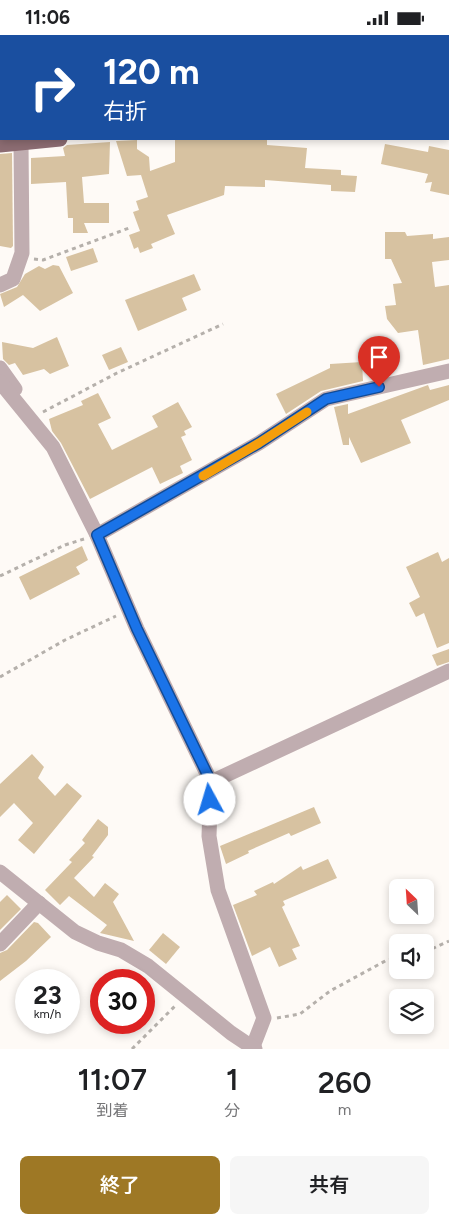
<!DOCTYPE html>
<html lang="ja">
<meta charset="utf-8">
<style>
:root{--surface:#fff;--page:#f6f6f6;--text:#202124;--muted:#757577;--accent:#9e7825}
body{margin:0;font-family:Figtree,"Noto Sans JP",sans-serif;background:var(--page);color:var(--text);height:100vh;display:flex;flex-direction:column;font-size:19px;white-space:nowrap}
*{box-sizing:border-box;margin:0}
p{font-size:16px;color:var(--muted)}
.icon{flex:none;width:28px;height:28px;fill:none;stroke:currentColor;stroke-width:2;stroke-linecap:round;stroke-linejoin:round}
.map{position:relative;height:1014px;overflow:hidden}
.drawer{display:flex;flex-direction:column;background:var(--surface);flex:1}
.drawer>*{flex:none}
.guide{position:absolute;left:0px;top:0px;width:450px;height:105px;box-shadow:0 2px 8px #0003;background:#1a4fa0;color:#fff;overflow:hidden}
.needle{width:32px;rotate:335deg}
.fabs{position:absolute;left:389px;top:844px;display:grid;gap:10px}
.fabs a{display:grid;place-items:center;width:45px;height:45px;border-radius:8px;background:var(--surface);box-shadow:0 2px 8px #0003;font-size:25px}
.speed{position:absolute;left:15px;top:934px;display:flex;gap:10px;font-size:25px;font-weight:700;text-align:center}
.speed>*{display:grid;place-content:center;width:65px;height:65px;border-radius:50%;background:var(--surface);box-shadow:0 2px 8px #0003;line-height:1}
.speed small{font-size:12px;font-weight:400}
.speed .limit{border:8px solid #d22;background:#fff;color:#111}
.pin{position:absolute;display:grid;place-items:center;width:42px;height:42px;color:#fff;margin:-51px -21px;border-radius:50% 50% 50% 0;rotate:-45deg;box-shadow:0 0 5px #0007}
.pin .icon{rotate:45deg}
.me{position:absolute;width:55px;margin:-28px;rotate:354deg;stroke-linejoin:round;filter:drop-shadow(0 0 4px #0008)}
.turn{display:flex;align-items:center;gap:18px;height:105px;padding:0 20px;font-size:22px}
.turn .icon{width:65px;height:65px;stroke-width:2.5}
.turn b{display:block;font-size:35px;line-height:42px}
.eta{display:flex;justify-content:space-evenly;align-items:center;height:85px;text-align:center}
.eta b{font-size:30px;font-weight:600;line-height:35px}
.action{display:flex;gap:10px;margin-top:auto;padding:10px 20px}
.action a{flex:1;height:58px;border-radius:8px;background:var(--accent);color:#fff;font-size:20px;font-weight:600;line-height:58px;text-align:center}
.action a+a{background:var(--page);color:var(--text)}
.status{display:flex;justify-content:space-between;align-items:center;height:35px;padding:0 25px;background:var(--surface);direction:ltr}
.status svg{height:14px;fill:currentColor}
.map>svg:first-child{display:block}
.water{fill:url(#water-rules)}
.building{fill:#d7c2a1}
.lines{fill:none;stroke-linecap:round;stroke-linejoin:round}
.path{stroke:#b5b0ab;stroke-width:3;stroke-dasharray:4 4;stroke-linecap:butt}
.minor{stroke:#c0adb0;stroke-width:15}
.primary{stroke:#8c6c72;stroke-width:15}
.route-casing{stroke:#114b97;stroke-width:12}
.route{stroke:#1a73e8;stroke-width:9}
.slow{stroke:#f59e0b;stroke-width:9}
</style>
<div class="status"><b>11:06</b><svg viewBox="0 0 49 12"><path d="M0 12V9h3v3zM5 12V6h3v6zM10 12V3h3v9zM15 12V0h3v12zM26 1h20v11H26zM47 4h2v5h-2z"/></svg></div>
<div class="map">
<svg width="449" height="1014" viewBox="0 0 449 1014">
<defs>
<pattern id="water-rules" width="6" height="5" patternUnits="userSpaceOnUse" patternTransform="scale(1.25)"><rect width="6" height="5" fill="#9fbdd7"/><path d="M0 2.5h6" fill="none" stroke="#89a2b8"/></pattern>
</defs>
<rect width="100%" height="100%" fill="#fefaf6"/>
<path class="water" d="M0,0H172L1,1V20Z"/>
<g class="building">
<path d="M175,104H267V110L307,113L305,133L341,135V140L357,141L355,157L331,156V150L265,145V152L225,151L224,160L167,180L175,199L151,209L153,213L140,218L138,212L134,214L129,200L140,196L133,177L139,175L136,166L148,162L141,140L127,141L116,106L137,105V114L149,122L150,136L175,127Z"/>
<path d="M110,107L109,139L82,142L84,168H109V188H84L88,198H73V183H68L66,147L31,149V123L65,121L63,113L67,110Z"/>
<path d="M385,109L428,117L429,111L449,115V160L430,156L432,147L425,148L428,139L381,129Z"/>
<path d="M12,118L13,211L11,213L0,211V119Z"/>
<path d="M385,197H405L407,201L433,199V204L449,202V225L432,227L435,252L449,250V324L423,330L418,295L398,298L387,284L385,271L396,270L393,249L402,248L391,224H385Z"/>
<path d="M93,213L98,227L71,236L66,222Z"/>
<path d="M53,230L59,231L73,258L40,276L23,260L4,272L0,259L17,252L25,239L39,231L45,234Z"/>
<path d="M194,239L201,255L182,263L187,275L138,296L125,265Z"/>
<path d="M57,302L69,331L50,339L44,334L23,340L15,328L9,330L3,324L2,307L33,313Z"/>
<path d="M121,312L128,327L109,335L102,320Z"/>
<path d="M362,327L363,346L321,356L286,379L276,359L330,333V329Z"/>
<path d="M428,350L430,355L449,350V365L401,385L411,408L361,428L349,402V410H343L334,372L348,369V379Z"/>
<path d="M98,358L111,383L98,389L112,415L158,392L152,381L178,367L192,392L184,396L186,400L181,402L192,425L180,431L183,438L160,449L152,432L90,464L61,408L52,396L49,384L83,370L81,366Z"/>
<path d="M82,511L88,525L76,532L80,539L30,565L19,542Z"/>
<path d="M438,517L442,527L449,523V608L437,613L424,578L416,582L409,568L420,562L406,532Z"/>
<path d="M449,614V627L437,631L432,620Z"/>
<path d="M32,719L44,732L38,743L55,761L67,748L82,761L34,819L18,805L33,788L14,768L0,782V749Z"/>
<path d="M314,772L321,788L291,801L289,798L248,816L249,818L226,829L220,811Z"/>
<path d="M98,784L108,792V800L92,821L94,822L74,843L94,862L105,848L119,859L113,867L134,906L100,898L107,890L69,861L60,870L45,855L72,827L69,825L85,808L82,805Z"/>
<path d="M328,824L337,843L283,866L285,870L282,872L300,911L292,914L297,924L279,932L270,912L252,921L233,870L257,860L254,856L273,847L274,849L301,831L303,835Z"/>
<path d="M7,860L21,874L0,895V867Z"/>
<path d="M34,887L38,888L51,902L26,926L0,946V918L7,915Z"/>
<path d="M163,898L180,912L166,929L149,915Z"/>
</g>
<g class="lines">
<g class="path">
<path d="M0,32H1"/>
<path d="M0,55L1,56"/>
<path d="M0,60H1"/>
<path d="M34,224L43,225L129,193"/>
<path d="M43,377L117,338L223,289"/>
<path d="M0,541L65,510L84,504"/>
<path d="M0,642L65,605L116,581"/>
<path d="M425,917L449,906"/>
<path d="M277,983L300,979L330,956L387,925L398,924"/>
<path d="M132,1014L176,970"/>
</g>
<g class="minor">
<path d="M0,250L13,244L22,218L21,108"/>
<path d="M0,333L15,354"/>
<path d="M0,347L53,412L97,500L137,594L211,747L209,801L218,855L264,983L252,1014"/>
<path d="M97,500L259,408L326,364L449,336"/>
<path d="M211,747L449,636"/>
<path d="M0,837L75,897L98,908L121,915L148,931L231,998L255,1014"/>
<path d="M0,909L39,868"/>
</g>
<path class="primary" d="M0,110L60,104"/>
</g>
<g class="lines">
<g class="route-casing">
<path id="route" d="M210,765L211,747L137,594L97,500L259,408L326,364L379,352"/>
</g>
<use href="#route" class="route"/>
<path class="slow" d="M203,441L259,408L307,377"/>
</g>
</svg>
<div class="fabs">
<a><svg class="needle" viewBox="-14 -14 28 28"><path d="M0-13l5 13h-10z" fill="#e53935"/><path d="M0 13l5-13h-10z" fill="#757577"/></svg></a>
<a><svg class="icon" aria-label="sound" viewBox="0 0 24 24"><path d="M4 9h4l5-4v14l-5-4H4zM17 9q2 3 0 6"/></svg></a>
<a><svg class="icon" aria-label="layers" viewBox="0 0 24 24"><path d="M12 4l9 5-9 5-9-5zM3 14l9 5 9-5"/></svg></a>
</div>
<div class="speed"><div>23<small>km/h</small></div><div class="limit">30</div></div>
<div class="pin" style="left:379px;top:352px;background:#d93025"><svg class="icon" aria-label="arrive" viewBox="0 0 24 24"><path d="M6 21V4h12l-3 4 3 4H6"/></svg></div>
<svg class="me" style="left:210px;top:765px" viewBox="-20 -20 40 40"><circle r="19" fill="#fff"/><path d="M0-13L10 11 0 6-10 11z" fill="#1a73e8"/></svg>
<div class="guide">
<div class="turn"><svg class="icon" aria-label="right" viewBox="0 0 24 24"><path d="M7 20v-9h11M14 6l5 5-5 5"/></svg><div><b>120 m</b>右折</div></div>
</div>
</div>
<section class="drawer">
<div class="eta">
<div><b>11:07</b><p>到着</p></div>
<div><b>1</b><p>分</p></div>
<div><b>260</b><p>m</p></div>
</div>
<div class="action"><a>終了</a><a>共有</a></div>
</section>
